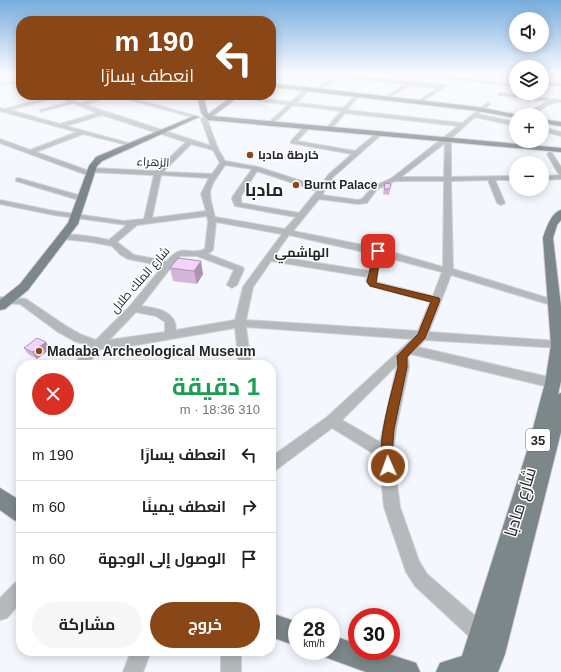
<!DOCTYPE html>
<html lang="ar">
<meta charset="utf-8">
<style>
:root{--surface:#fff;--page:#f6f6f6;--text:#202124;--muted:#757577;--line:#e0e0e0;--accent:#894617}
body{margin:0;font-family:Arial,Cairo,sans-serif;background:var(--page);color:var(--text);direction:rtl;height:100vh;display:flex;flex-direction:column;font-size:15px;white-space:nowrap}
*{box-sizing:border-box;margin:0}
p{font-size:13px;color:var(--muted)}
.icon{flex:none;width:22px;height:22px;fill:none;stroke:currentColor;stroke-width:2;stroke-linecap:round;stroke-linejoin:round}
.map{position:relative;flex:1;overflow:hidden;direction:ltr}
.sheet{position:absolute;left:16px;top:360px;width:260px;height:296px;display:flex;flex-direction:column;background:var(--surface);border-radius:16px;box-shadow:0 2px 10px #0003;direction:rtl}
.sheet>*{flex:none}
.top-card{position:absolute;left:16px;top:16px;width:260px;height:84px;border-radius:16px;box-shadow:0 2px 10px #0003;direction:rtl;background:#894617;color:#fff;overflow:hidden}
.tools{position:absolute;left:509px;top:12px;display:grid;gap:8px}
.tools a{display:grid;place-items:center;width:40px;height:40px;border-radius:50%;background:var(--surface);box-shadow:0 2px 10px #0003;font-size:20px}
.speed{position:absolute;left:288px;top:608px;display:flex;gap:8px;font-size:20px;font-weight:700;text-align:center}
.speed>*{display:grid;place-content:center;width:52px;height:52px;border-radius:50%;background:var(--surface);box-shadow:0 2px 10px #0003;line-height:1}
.speed small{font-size:10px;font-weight:400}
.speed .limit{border:6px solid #d22;background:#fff;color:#111}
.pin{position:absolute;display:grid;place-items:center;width:34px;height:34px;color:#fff;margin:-17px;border-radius:8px;box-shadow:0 2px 6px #0006}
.me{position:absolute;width:44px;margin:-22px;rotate:358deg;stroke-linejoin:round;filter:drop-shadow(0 0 3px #0008)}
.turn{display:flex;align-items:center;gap:14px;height:84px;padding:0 16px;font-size:18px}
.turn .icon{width:52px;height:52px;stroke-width:2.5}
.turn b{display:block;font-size:28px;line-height:34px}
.round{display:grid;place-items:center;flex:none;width:42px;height:42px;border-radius:21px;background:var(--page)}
.overview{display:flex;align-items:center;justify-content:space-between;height:68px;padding:0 16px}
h1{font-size:24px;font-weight:700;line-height:30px;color:#1e9e55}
.cta{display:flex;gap:8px;margin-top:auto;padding:8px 16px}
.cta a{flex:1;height:46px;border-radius:24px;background:var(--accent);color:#fff;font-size:16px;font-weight:700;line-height:46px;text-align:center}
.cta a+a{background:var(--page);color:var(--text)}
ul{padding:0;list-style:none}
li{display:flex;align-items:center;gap:12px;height:52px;padding:0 16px;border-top:1px solid var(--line)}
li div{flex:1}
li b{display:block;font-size:15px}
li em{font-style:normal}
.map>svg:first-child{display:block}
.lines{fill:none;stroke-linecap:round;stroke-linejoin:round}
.minor-casing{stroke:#d0d1d8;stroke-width:2}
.major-casing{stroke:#d0d1d8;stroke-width:2}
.minor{fill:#b4babc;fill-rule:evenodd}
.major{fill:#7c878a;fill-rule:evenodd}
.wall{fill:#d3b5d9}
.shaded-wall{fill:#ac93b0}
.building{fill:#f5d2fc;stroke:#ac93b0}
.route{fill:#894617;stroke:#592e0f}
.poi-dot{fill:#894617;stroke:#fff;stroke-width:1.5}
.labels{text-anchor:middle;stroke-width:3;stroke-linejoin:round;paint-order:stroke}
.far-poi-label{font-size:12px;font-weight:bold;fill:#25262a;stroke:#fff;text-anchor:start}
.far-street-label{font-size:12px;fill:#25262a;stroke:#fff}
.far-neighbourhood-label{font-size:13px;font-weight:bold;fill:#25262a;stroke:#fff}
.shield{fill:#fff;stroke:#66676a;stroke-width:1}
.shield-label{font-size:13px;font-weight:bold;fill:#25262a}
.poi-label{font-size:14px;font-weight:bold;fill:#25262a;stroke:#fff;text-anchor:start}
.near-street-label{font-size:17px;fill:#25262a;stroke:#fff}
.far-town-label{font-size:18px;font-weight:bold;fill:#25262a;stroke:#fff}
</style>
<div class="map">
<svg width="561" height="672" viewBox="0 0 561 672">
<rect width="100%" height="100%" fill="#f5f7fe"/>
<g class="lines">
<g class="minor-casing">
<g id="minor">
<path d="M315,73L339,75L346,73L343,75L447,85L420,103L418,101L438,88L410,85L387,99L385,97L406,84L340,77L317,91L315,89L336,77Z"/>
<path d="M406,73H420L514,85L512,86Z"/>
<path d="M542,73H561V75L543,74Z"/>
<path d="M21,80V82L0,86V84Z"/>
<path d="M542,82L561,84V86L542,84Z"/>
<path d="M306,88L310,89L296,103L343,108L358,93L360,94L347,110L462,123L488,102L490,104L478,114L516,122V126L475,117L449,140L451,143V177L516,176V180H495L505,203L501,205L497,203L488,180L451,181L453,269L561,302V308L451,275L429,332L558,341L561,342V348L425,340L418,347L553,378L557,380L559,383L557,386L553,388L411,354L408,357L409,367L396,429L393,453L400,507L419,561L427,574L488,627L491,634L488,641L481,644L474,641L415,586L406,572L384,507L379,457L332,428L276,470L271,472V457L327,417L412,339L246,327L251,365H239L235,328L119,348L101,349L86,365H73L90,346L74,341L58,332L20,304L0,303V297L26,299L66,326L82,335L96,340L130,306L163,266L128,259L121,255L112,246L91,242L63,239L59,237C66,231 99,238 109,240L127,225L54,215L0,204V200L54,211L124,221L144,219L154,175L90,172L93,174L90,176L0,143V139L30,150L77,132L0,111V108L5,109L54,95H60L81,103L106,95H112L86,105L211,146L201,119L204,117L207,119L218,149L225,161L258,167L320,187L328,175L352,154L291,143V141L305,126L310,127L297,141L355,151L378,132H382V134L333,177L322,195L358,200L362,199L373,187L392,178L458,126L345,113L329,131L326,129L341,111L293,105L270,126L268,125V123L288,105L233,97L235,96L291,102ZM58,97L69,102L40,110V112L73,103L97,113L60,124L10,110ZM102,115L186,142L156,171L91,168L89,169V171L36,152L83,134L132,146V144L66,126ZM445,143L444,177H401ZM191,144L213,150L220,163L212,174L163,172ZM225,165L252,169L233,196L232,199L235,206L296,217L285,229L215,217C207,188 208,190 225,165ZM257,171L317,191L299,213L241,203V196ZM161,175L209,178L201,194L206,211L152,218ZM395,181H444L443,267L378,248L293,231L319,199L358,204L367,203L377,189ZM207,216L208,222L205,249C190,257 183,241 167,261L134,255L117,242L137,225ZM216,222L282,234L243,287L235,320L176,330C176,311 157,308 141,306L180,256H197L234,270L227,285L232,288L237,285L244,269L242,267L208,254L213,250ZM289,235L373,254L369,271L274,256ZM381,256L442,272L433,296L376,282ZM271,261L367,277L366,281L370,286L430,302L418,331L246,320L253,287ZM136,312L156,316L165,322V332L109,340ZM397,365L380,442L342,420Z"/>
<path d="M500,93L561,100V102C552,101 542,108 536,115H530L536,108L549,101L498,95Z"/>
<path d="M113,95H120L200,117L195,118Z"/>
<path d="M542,127L561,132V136L542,131Z"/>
<path d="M529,141H535V149H531Z"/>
<path d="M550,152L552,153L561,167V175L558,173L547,154Z"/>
<path d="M561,175V179L542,180V176Z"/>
<path d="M18,178L85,197L86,199L82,201L16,181V179Z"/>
<path d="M21,580V602L7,618L0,620V598L15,583Z"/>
<path d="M131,651H151L143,672H123Z"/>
<rect x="221" y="651" width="20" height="21"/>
</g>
</g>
<g class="major-casing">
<g id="major">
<path d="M271,83L478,107L519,115H516V118L478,111L271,87Z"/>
<path d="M197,95H203L208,114L234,95H241L213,116L561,148V152L208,120L201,113Z"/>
<path d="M194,116L199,117L102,161L97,166L78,224L28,290L5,309L0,310V300L20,284L68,223L89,166L96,157Z"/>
<path d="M542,119L561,122V126L542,123Z"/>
<path d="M561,210V220L557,225L553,238L561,307V381L558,394L561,393V432L505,654L498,672H436L440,663L462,656L527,451L545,383L551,345L543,238C546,229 551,213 561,210Z"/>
<path d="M0,488L21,501V523L14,520L0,510Z"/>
<path d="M271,613L297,622V646L271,637Z"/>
<path d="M331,635L357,644V651H379L416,663L420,672H366L322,656L320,651H331Z"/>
</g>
</g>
<use href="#minor" class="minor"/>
<use href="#major" class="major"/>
</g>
<g class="wall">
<path d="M385,183L390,189L389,195L383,194Z"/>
<path d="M178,258L203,274L197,284L173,281L170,268Z"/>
<path d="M46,342L50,349L37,359L28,354L24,348Z"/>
</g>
<g class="shaded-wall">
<path d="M201,261L203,274L197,284L194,271Z"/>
<path d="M46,342L50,349L37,359L32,352Z"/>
</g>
<g class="building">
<path d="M385,183L391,184L390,189H384Z"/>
<path d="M178,258L201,261L194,271L170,268Z"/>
<path d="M37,338L46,342L32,352L24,348Z"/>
</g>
<linearGradient id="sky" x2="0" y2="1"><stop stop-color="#77acdd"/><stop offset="0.44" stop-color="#fafbff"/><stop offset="1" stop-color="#fafbff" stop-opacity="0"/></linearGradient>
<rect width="561" height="167" fill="url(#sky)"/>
<path class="route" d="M375,249H378L381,251L376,283L439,298L440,300L425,338L407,357V367L394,429L392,453L394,466L392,471L388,472L384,471C374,448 392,392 398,367L397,356L418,334L431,302L370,286L367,282Z"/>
<g class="poi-dot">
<circle cx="250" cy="155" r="4"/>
<circle cx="296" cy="185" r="4"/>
<circle cx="39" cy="351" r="4"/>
</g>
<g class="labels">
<g class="far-poi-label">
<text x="258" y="159">خارطة مادبا</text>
<text x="304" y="189">Burnt Palace</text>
</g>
<g class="far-street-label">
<text transform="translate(153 162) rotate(3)" y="4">الزهراء</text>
<text transform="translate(140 280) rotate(-49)" y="4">شارع الملك طلال</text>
</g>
<g class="far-neighbourhood-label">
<text x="302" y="257">الهاشمي</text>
</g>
<rect class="shield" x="526" y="429" width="24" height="22" rx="3"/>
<g class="shield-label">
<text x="538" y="445">35</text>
</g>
<g class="poi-label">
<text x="47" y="356">Madaba Archeological Museum</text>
</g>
<g class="near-street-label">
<text transform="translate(520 502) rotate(-73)" y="6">شارع مادبا</text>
</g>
<g class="far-town-label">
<text x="264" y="196">مادبا</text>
</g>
</g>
</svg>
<div class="tools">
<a><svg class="icon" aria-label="sound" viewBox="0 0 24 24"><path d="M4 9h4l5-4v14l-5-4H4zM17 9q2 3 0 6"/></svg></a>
<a><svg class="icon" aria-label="layers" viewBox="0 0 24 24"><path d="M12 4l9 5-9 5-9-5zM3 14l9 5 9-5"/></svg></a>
<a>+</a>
<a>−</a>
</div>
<div class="speed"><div>28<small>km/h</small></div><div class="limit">30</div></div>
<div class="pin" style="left:378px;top:251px;background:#d93025"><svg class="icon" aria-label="arrive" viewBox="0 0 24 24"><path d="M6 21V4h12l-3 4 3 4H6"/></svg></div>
<svg class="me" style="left:388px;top:466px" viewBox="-20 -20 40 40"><circle r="17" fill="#894617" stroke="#fff" stroke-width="3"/><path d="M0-11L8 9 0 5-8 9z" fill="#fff"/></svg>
<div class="top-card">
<div class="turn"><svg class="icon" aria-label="left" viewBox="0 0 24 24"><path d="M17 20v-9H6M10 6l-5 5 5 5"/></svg><div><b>190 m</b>انعطف يسارًا</div></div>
</div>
<section class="sheet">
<div class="overview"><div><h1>1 دقيقة</h1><p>310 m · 18:36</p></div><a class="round" style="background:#d93025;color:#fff"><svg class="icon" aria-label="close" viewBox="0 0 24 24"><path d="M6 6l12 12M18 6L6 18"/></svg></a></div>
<ul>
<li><svg class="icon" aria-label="left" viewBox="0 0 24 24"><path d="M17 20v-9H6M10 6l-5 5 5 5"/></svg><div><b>انعطف يسارًا</b></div><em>190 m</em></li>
<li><svg class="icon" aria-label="right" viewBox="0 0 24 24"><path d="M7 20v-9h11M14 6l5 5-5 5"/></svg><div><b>انعطف يمينًا</b></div><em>60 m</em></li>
<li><svg class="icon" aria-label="arrive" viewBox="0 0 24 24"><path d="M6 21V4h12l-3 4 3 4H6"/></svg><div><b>الوصول إلى الوجهة</b></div><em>60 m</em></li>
</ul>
<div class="cta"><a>خروج</a><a>مشاركة</a></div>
</section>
</div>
